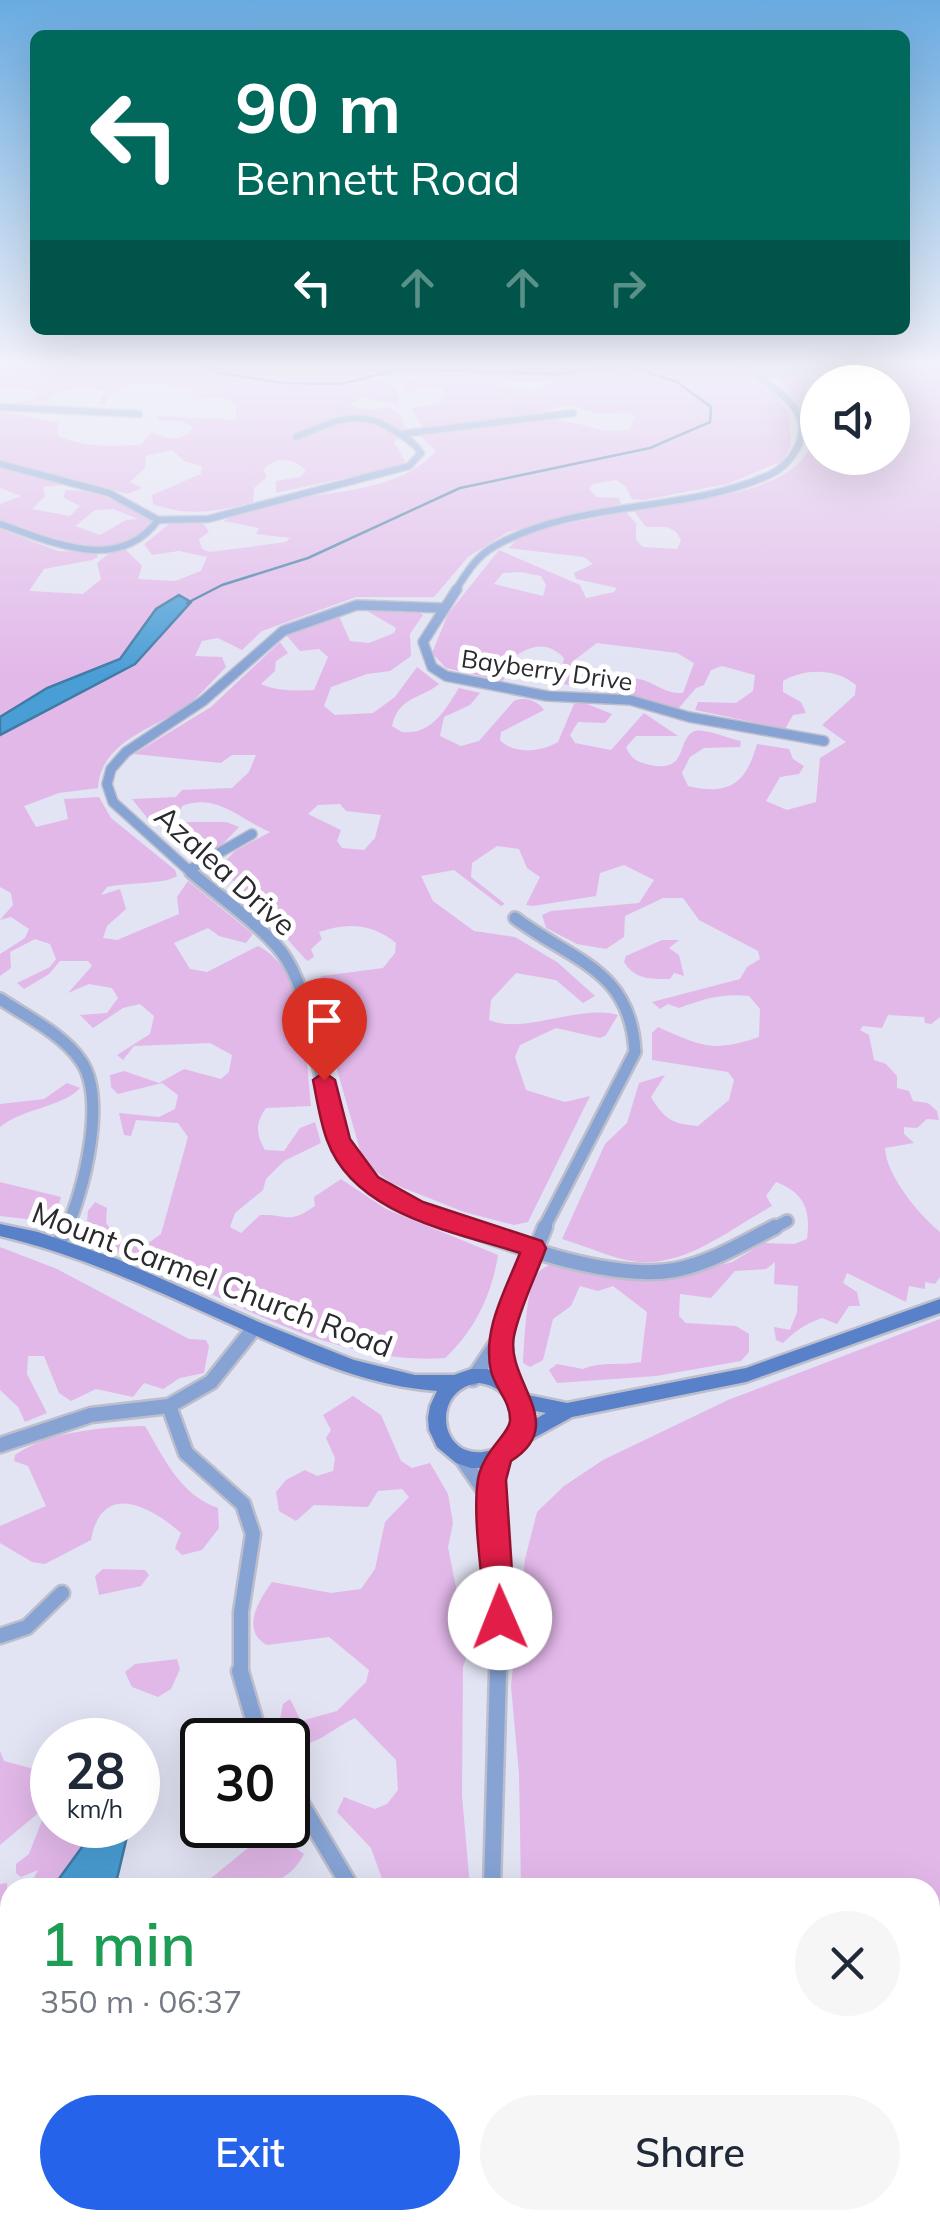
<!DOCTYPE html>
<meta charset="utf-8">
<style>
:root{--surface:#fff;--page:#f6f6f7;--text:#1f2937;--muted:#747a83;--accent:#2563eb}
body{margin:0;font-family:Mulish,sans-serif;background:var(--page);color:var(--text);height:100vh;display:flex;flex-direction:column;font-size:38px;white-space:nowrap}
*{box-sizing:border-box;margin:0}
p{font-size:32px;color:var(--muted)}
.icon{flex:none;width:55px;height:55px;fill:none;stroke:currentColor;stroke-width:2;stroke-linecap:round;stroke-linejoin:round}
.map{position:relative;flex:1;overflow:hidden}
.drawer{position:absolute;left:0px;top:1878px;width:940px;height:352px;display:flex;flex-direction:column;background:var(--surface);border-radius:30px 30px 0 0;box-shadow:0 10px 40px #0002}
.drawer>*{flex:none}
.guide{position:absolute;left:30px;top:30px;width:880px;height:305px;border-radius:15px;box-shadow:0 10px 40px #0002;background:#00695c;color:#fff;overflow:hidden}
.buttons{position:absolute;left:800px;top:365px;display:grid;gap:20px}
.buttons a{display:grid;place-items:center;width:110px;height:110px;border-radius:50%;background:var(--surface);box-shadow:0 10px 40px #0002;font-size:50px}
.speed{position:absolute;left:30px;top:1718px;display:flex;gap:20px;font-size:50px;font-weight:700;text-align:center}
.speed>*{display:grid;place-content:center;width:130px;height:130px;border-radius:50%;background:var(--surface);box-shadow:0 10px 40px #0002;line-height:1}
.speed small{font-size:25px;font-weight:400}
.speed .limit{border:5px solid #111;border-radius:15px;background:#fff;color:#111}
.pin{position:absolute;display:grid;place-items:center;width:85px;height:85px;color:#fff;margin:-102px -42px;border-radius:50% 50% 50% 0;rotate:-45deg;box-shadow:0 0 10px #0007}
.pin .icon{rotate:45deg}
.me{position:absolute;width:110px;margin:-55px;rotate:359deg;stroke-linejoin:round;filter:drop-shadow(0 0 8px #0008)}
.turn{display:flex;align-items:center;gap:35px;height:210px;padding:0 40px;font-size:45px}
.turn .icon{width:130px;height:130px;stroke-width:2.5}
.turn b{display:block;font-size:70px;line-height:85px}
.lanes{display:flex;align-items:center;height:95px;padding:0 40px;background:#0003;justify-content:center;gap:50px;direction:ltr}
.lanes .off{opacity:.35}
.round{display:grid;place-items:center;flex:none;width:105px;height:105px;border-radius:52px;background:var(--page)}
.summary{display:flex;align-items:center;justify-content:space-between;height:170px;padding:0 40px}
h1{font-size:60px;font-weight:600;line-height:75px;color:#1e9e55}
.action{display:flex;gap:20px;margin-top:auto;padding:20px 40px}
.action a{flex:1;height:115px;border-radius:60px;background:var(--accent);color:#fff;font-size:40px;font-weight:600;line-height:115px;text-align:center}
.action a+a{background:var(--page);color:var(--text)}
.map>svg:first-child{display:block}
.green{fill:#e2b8e9;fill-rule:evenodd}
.water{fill:#4a9ed6;stroke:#407ba4;stroke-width:2.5}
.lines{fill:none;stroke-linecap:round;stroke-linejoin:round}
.stream{stroke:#407ba4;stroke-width:2.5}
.minor-far4-casing{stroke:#bdbecc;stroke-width:9}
.minor-far3-casing{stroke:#bdbecc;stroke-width:12}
.minor-far2-casing{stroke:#bdbecc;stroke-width:16}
.minor-far1-casing{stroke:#bdbecc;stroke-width:19}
.minor-casing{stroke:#bdbecc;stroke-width:21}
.secondary-casing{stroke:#bdbecc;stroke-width:5}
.minor-far4{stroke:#86a3d4;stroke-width:6}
.minor-far3{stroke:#86a3d4;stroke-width:9}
.minor-far2{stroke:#86a3d4;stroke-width:11}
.minor-far1{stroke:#86a3d4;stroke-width:14}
.minor{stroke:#86a3d4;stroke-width:16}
.secondary{fill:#5881ca;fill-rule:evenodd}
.route{fill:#e11d48;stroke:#92132f;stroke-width:2.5}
.labels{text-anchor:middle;stroke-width:10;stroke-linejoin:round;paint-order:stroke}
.far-street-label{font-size:25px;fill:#29292f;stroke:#fff}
.street-label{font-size:30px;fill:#29292f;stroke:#fff}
</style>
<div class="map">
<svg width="940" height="2228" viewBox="0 0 940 2228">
<rect width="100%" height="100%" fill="#e2e3f3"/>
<g class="green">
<path d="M0,363H732L776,396L789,413L791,445L783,461L727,484L644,500L632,499L626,487L616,480L593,484L589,489L596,497L619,498L621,504L508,532L468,557L434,597H356L262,631L242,650L218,638L202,641L195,656L222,657L226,667C212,681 197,700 180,710C149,730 100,744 98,788L59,793L24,806L36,827L68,819L64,799L99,797L111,818L175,870L177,876C163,885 127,882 107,887L101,895L120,889L126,909L107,926L103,938L117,940L179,914L177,897L188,881L253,934L246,943L219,936L208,928L174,943L190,969L207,972L258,946C308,970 305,1058 311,1106L266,1108C255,1124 256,1134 265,1150L284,1151L300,1128L315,1122L321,1143L284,1161L266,1179L263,1190L235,1213L230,1227L241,1233L260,1215C288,1214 288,1225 315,1206L314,1197L341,1179L386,1209L498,1255C492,1294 474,1332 445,1358C322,1367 208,1283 96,1244L86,1232L88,1211L95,1202L107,1208L106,1223L119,1240L144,1246L161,1234L188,1137L178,1123L136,1120L131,1136L124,1135L119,1113L159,1117L175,1109L178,1095L162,1083L118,1094L111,1087L110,1075L124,1071L159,1083L184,1069L221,1079L229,1072L232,1055L210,1043L134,1046L123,1060L117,1055L150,1034L154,1016L140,1004L123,1008L93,1028L80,1015L107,1013L118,998L112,988L89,984L68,993L92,966L88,961H60L49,974L24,989L17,983L50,967L56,959L50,944L35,939L10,952L11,968L0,976V954L25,938L29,929L11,917L0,920L13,905L11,893L0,887V529L58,551L96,553L98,557L92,560L44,569L29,591L83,594L101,579L97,563L111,552L126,550L142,566L138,579L175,581L201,571L207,557L179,551L152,555L144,544L172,522L203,523L209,532L199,539L202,549L210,552L286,542L290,538L256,534L259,528L224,521C287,483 385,507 436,451L419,435C461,430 503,422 545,419C575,418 603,437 629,429L635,418L629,412L600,414L568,405L535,414L423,428L411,408L440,404L447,393L443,388L421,387L411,394L404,393L402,380L496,379L500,385L530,392L552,382H507L506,377L372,376L366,379L387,380L399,395L398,405L360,397L349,406L372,410L389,407L402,417L404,428L394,443L405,461L400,466L276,493V481L300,477L306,470C293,458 277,455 264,469L266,478L254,488L253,502C216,512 189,517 153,504L152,495L201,474L202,466L184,461L172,450L146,456L145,468L130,482L142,488L128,494L0,461V411L59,423L57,435C81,448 112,446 140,445L152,432C166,439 182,443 193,428L183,421L158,420L156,416L235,420L237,404L223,398L193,399L192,389C164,387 120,373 105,404H98L106,391C82,386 65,386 47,401L16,405L35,397L37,390L0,387Z"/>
<path d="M848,363H940V1017L931,1024L925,1023L924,1017L888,1015L882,1028L863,1026L860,1030L869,1035L874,1060L886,1064L897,1076V1088L909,1091L913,1101L928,1103L937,1111L939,1120L927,1119L917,1128L904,1127V1134L914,1143L885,1148C886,1175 919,1215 940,1232V1277L935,1284L925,1282V1289L909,1286L906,1302L847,1273L843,1283L857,1292L860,1306H849L837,1324L822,1318C804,1324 793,1333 783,1343L776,1340L774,1327L790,1330L797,1312L798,1286L774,1284L775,1262L766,1269L735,1271L711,1298L680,1294L679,1316L686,1323L736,1326L749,1334V1352L741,1361L656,1376L557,1383L549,1370L557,1364L583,1369C602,1361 619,1366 641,1362L647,1312L613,1286L598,1291L580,1286L571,1306L553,1319L543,1360L530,1367L523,1363C524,1345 526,1293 535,1277C538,1270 548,1266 554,1262L658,1280L732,1262L764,1243L794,1244L807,1239C811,1209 804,1193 776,1182L766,1196L772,1206C730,1229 687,1266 638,1262C612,1259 587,1246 562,1239L605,1144L627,1123L639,1083L665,1075L651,1097C664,1119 672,1124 698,1126L729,1100L734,1080L728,1072L652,1060V1033L658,1027C701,1046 712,1053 759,1037L760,1009L749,996C723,993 703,999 679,1008L668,1004L660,1009L652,1002L740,979L747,967L760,959L758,951L699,920L683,898H663L625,916L624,937L606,949L577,944L546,928L542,915L551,911L639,903L654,880L624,865L600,873L596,896L533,906L526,905L540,877L527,868L519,849L497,846L472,863L471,877L505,904L501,906L454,870L421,876L433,901L474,931L515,937L557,962L595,996L583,1003L556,980L516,973L491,1000L489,1020C522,1035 581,1004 618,1015L606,1035L600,1038L556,1028L520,1045L515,1057L526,1090L565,1102L590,1096L528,1222L514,1225L464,1212L391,1183L369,1166L362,1157L328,1038L326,1014L310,985L322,976L383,968L395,953L396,943C372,924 349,922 319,932L322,939L311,949L314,957L307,961C278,930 251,892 218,869L235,851L270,832C242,821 217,792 182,806L177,822H226L239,827L217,850L211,846L196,856L177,843L170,825L148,819L132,799L176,797L182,790L232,788L249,772L256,755H232L221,763L134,754L211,707L280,642L288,653L276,661L275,671L261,684C275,691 298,691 314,690L328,657L319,649L300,651L286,635L339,616L350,641L369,643L394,633L396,628L364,609L416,610L423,615L410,634L411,656L390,671L367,674L331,687L324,706L335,715L373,713L395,697L417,667L439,684C419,700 399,696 392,726L402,732C432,735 445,710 459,688L480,693L470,705L444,717L440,736L461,746L479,741L514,701C525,696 538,701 544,710L501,732L500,740C514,755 541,752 558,742L574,704L582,702L612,714L605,723L578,722L570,735L575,743L611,750L644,713L678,736H636L626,747C631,759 637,762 650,765C690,773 675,739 695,731C704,728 730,739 741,741L740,747L704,748L690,757L682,773L688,786C730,796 746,783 757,744L789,749L793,759L804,766L799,774L780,777L766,801L787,810L816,802L820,758L846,742L822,725L855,695L856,685C837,668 804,668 783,681V692L801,702L806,713L793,715L785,729L695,710L698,702L736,703L753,691L755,675L722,666L711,670L704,685L696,688L678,709L621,692L623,681C645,671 660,695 683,693L694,663L677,653L597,643L572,662L597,680L585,688L558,683L564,658C541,634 520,653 500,666L506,677L502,681L446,668L432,653L448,614L499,550L580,585L586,598L614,592L617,588L576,579L574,573L593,564L584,557L508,548L526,532L626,512L636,523V540L643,547L677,549L681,541C675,524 663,527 646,527L633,510C677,501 826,494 810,426C805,404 784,393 777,376L800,375L810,381L805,391L817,398L818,458H892V382H849L827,368ZM520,572L541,576L546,585L543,596L494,584L503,573ZM340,804L346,811L381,815L375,838L364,850L342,848L337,841L341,830L308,814L318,805Z"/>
<path d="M0,469L70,484L43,487L45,496L32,509L70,516L80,506L63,497L66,490L89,491L146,512L152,521C113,572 48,533 0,520V504L21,496L0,488ZM113,509L138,519L126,520L100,535L75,526L95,510Z"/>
<path d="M662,940H679L669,948L679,955L684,976L674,973L670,979C651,979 635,980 624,962L626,956Z"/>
<path d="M67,1083L80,1088C61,1108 23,1108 0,1127V1104L44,1099Z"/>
<path d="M0,1182L61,1197L54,1222L0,1216Z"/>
<path d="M0,1247L57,1269L189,1339L206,1340L209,1346L204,1373L180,1378L163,1389L144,1383L133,1397L96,1389L71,1401L59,1393L44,1356H28L27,1374L47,1413L25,1422L18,1407L0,1390Z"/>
<path d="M940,1319V2228H556V2220H930V1888L521,1887L519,1774L511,1686L525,1559L537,1512L564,1486L603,1460L728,1400Z"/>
<path d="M353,1396L381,1415L401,1461L412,1468L430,1463L448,1494L453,1523L448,1547L459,1603L484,1625L485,1634L470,1647L463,1667L462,1796L470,1887H385L371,1848L337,1812L344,1797L375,1809L387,1804L398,1790L396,1760L355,1718C334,1727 312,1751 289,1744L280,1720L283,1704L290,1699L301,1721L337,1711L366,1682L369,1670L329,1637L267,1645C240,1630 259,1600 272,1582L331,1593L361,1589L375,1569L385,1522L409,1497L402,1489L378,1491L368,1507L314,1505L296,1521L279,1511L276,1492L286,1480L305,1470L317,1476L333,1471L335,1458L326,1438L331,1430L323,1415Z"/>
<path d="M145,1426C164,1458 180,1495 218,1508L219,1528L202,1550L182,1555L175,1548L181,1533C150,1506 102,1480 91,1540L45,1564L32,1562L0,1543V1526L46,1506L28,1466L14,1461L15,1455C49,1431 104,1427 145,1426Z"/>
<path d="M103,1569L145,1570L149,1575L141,1586L99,1595L95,1576Z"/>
<path d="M177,1659L180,1669L171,1689L158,1697L132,1687L125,1672L135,1664Z"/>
<path d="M0,1751L4,1761L34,1769L52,1764V1825H98L53,1887H29L38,1870L21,1877L16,1873V1864L29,1854L48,1805L0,1845Z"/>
<path d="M277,1834L304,1854C283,1895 239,1888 200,1887L258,1840Z"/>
<path d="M7,1883L10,2220H48L51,2228H0V1884Z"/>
</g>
<g class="water">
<path d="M179,595L191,602L135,664L0,735V717L47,688L120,659L156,609Z"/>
<path d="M98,1825L129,1828L115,1887H53Z"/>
</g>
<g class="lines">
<path class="stream" d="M187,603L222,585L308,558L460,488L650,448L710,422L711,407L677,382L626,365L559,374L401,369L341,384L283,383L213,372L204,363"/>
<g class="minor-far4-casing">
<g id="minor-far4">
<path d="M760,377L834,363"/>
<path d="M0,407L139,414"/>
<path d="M401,434L573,413"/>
<path d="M0,464L109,493L158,520C118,574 52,542 0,524"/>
<path d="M158,520L208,519L409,466L421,453C415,443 406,438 396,432C361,406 332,422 296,437"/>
<path d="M455,591C466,574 476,556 495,546C578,499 683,514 769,475C791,465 810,437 798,413C787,394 757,377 740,363"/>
</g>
</g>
<g class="minor-far3-casing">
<g id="minor-far3">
<path d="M457,589L423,642L432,667L446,676L547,696L630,700L689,717L824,741"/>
<path d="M189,870L252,834"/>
<path d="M194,875L113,802L107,784L111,769L126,752L203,701L283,631L357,605L443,608"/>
</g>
</g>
<g class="minor-far2-casing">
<g id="minor-far2">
<path d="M191,872C218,896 270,931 287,960C303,987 309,1018 315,1048C338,1169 355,1187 471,1230"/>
<path d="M515,918C572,961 631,969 635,1052L543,1230"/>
<path d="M0,999C27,1017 63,1034 81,1061C107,1098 84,1191 66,1230"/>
<path d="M770,1230L787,1221"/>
</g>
</g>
<g class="minor-far1-casing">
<g id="minor-far1">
<path d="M464,1227C522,1248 614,1281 675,1270C711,1263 743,1243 775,1227"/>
<path d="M58,1244L68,1227"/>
<path d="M500,1338L511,1388"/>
<path d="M473,1379L500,1338L545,1227"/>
<path d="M169,1406L186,1453L243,1504L253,1534L241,1612V1674"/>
<path d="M0,1445L91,1415L169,1406L211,1382L254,1328"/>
<path d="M461,1457L490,1499"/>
<path d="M0,1636L27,1627L62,1593"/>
<path d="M498,1674L501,1578L490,1499L500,1454"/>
</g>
</g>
<g class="minor-casing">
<g id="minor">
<path d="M240,1671L260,1740"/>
<path d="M288,1782L351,1888"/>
<path d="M492,1888L498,1671"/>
<path d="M539,2220V2228"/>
</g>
</g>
<g class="secondary-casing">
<path id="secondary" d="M0,1224L38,1232L117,1259L261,1323L354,1360L415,1375H454L471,1369H487L509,1377L523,1394L567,1403L746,1368L940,1299V1313L746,1382L572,1417L523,1444L505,1461L487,1468H471L456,1463L437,1447L429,1430L428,1418L430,1406L437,1391C363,1386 294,1353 228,1323C153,1289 80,1255 0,1236ZM479,1383C522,1387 524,1448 483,1452C437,1457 432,1388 479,1383ZM530,1410L546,1413L530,1422Z"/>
</g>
<use href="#minor-far4" class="minor-far4"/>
<use href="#minor-far3" class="minor-far3"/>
<use href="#minor-far2" class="minor-far2"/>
<use href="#minor-far1" class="minor-far1"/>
<use href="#minor" class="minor"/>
<use href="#secondary" class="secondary"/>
</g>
<linearGradient id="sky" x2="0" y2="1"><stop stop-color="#69abe1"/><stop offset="0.54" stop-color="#f2f2fa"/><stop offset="1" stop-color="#f2f2fa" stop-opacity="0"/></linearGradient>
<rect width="940" height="675" fill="url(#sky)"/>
<path class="route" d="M324,1072L335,1080L350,1139L378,1177L423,1202L542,1241L546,1248C536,1276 520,1307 514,1336C505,1381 570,1424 511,1461L506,1480L515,1618L510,1628L500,1632L490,1628L485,1618C483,1577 472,1519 478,1479C483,1451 509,1434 510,1421C511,1401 495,1389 491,1371C482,1330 505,1291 520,1253C453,1231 354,1215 327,1140C320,1121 317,1100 313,1080Z"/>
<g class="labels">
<g class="far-street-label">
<text transform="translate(547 670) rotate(8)" y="9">Bayberry Drive</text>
</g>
<g class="street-label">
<text transform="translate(225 871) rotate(42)" y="10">Azalea Drive</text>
<text transform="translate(212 1280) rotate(21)" y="10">Mount Carmel Church Road</text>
</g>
</g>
</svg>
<div class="buttons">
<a><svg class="icon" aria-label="sound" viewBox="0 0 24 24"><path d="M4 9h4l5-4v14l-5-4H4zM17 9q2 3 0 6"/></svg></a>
</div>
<div class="speed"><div>28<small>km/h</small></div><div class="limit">30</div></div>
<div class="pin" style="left:324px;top:1080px;background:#d93025"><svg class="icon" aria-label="arrive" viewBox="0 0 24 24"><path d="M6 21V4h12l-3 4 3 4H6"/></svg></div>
<svg class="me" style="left:500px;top:1618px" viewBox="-20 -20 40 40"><circle r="19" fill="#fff"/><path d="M0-13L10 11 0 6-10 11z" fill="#e11d48"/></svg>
<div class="guide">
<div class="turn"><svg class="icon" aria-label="left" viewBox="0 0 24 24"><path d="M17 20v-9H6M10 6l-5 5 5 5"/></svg><div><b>90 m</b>Bennett Road</div></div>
<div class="lanes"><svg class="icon" aria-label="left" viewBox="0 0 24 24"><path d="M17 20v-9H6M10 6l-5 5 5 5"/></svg><svg class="icon off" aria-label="ahead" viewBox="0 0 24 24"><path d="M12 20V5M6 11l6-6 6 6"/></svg><svg class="icon off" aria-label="ahead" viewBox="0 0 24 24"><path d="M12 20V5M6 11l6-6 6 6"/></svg><svg class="icon off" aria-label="right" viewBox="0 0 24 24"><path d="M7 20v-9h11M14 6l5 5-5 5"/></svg></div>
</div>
<section class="drawer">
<div class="summary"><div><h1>1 min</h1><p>350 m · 06:37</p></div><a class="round"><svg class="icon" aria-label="close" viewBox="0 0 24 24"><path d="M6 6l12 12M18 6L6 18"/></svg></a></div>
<div class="action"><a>Exit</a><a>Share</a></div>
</section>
</div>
